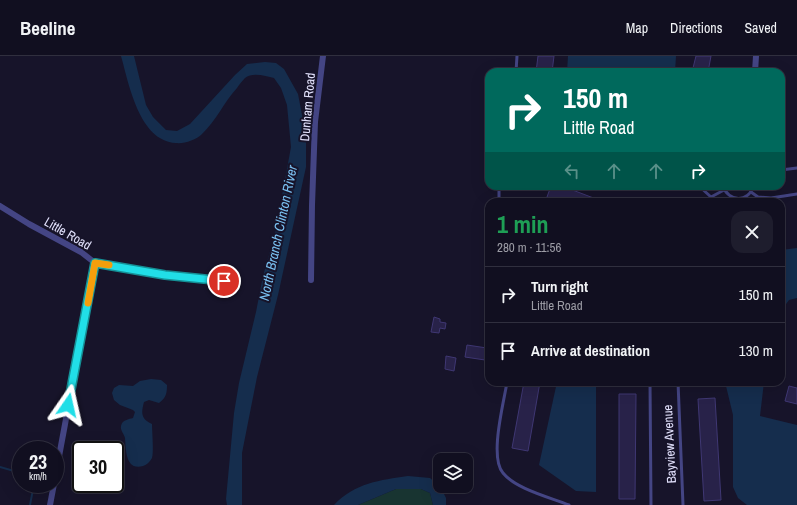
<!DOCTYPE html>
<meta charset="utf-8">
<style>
:root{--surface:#110f20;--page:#1e1d2d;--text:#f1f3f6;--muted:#9c9ca5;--line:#302f3e}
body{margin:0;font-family:"Archivo Narrow",sans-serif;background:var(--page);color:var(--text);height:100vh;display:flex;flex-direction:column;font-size:15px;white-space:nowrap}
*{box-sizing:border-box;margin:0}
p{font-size:13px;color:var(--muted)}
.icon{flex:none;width:22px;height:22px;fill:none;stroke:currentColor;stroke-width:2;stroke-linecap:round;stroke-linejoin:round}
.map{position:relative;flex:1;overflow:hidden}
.sheet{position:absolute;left:485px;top:142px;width:300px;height:188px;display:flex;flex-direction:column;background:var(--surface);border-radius:12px;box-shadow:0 4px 16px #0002,0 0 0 1px var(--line)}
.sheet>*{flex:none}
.top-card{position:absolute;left:485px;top:12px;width:300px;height:122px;border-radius:12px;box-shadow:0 4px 16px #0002,0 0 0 1px var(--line);background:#00695c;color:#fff;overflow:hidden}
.buttons{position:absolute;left:433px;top:397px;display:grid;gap:8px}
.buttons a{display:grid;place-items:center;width:40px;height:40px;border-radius:8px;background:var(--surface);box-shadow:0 4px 16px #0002,0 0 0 1px var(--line);font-size:20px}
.speed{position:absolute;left:12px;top:385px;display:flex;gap:8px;font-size:20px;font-weight:700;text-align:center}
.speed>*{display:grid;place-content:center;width:52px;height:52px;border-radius:50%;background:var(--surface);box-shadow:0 4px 16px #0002,0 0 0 1px var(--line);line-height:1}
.speed small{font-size:10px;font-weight:400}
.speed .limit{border:2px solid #111;border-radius:6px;background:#fff;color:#111}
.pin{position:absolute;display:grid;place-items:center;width:34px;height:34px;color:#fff;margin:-17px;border:2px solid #fff;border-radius:50%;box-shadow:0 1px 4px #0007}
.me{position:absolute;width:44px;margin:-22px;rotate:11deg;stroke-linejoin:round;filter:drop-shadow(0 0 3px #0008)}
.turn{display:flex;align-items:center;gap:14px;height:84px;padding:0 12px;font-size:18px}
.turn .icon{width:52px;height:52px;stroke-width:2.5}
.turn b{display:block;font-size:28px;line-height:34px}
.lanes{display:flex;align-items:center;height:38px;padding:0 12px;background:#0003;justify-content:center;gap:20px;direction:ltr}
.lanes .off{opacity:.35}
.round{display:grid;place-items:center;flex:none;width:42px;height:42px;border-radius:12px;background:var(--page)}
.summary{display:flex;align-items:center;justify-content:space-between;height:68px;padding:0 12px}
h1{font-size:24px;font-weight:800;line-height:30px;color:#1e9e55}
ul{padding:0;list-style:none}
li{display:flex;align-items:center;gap:12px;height:56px;padding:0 12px;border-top:1px solid var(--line)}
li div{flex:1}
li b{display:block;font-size:15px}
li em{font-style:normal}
header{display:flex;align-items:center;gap:24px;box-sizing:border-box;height:56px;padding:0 20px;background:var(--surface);border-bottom:1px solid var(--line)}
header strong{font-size:19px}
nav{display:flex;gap:22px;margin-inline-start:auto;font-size:14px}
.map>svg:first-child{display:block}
.green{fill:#183431}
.water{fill:#152d4d}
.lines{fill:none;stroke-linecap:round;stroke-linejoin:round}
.stream{stroke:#152d4d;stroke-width:2}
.building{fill:#282249;stroke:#3f3773}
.service{stroke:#444584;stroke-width:3}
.minor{stroke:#444584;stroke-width:6}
.route-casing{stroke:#159096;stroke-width:10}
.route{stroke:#21dee7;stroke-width:7}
.slow{stroke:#f59e0b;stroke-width:7}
.labels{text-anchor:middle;stroke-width:4;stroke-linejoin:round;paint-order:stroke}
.street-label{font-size:13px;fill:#e2e1fc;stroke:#17142a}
.water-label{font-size:14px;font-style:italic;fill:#7ac0f1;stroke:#17142a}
</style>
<header>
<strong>Beeline</strong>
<nav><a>Map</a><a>Directions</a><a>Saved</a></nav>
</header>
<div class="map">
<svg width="797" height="449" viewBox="0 0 797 449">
<rect width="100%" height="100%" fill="#17142a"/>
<path class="green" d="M408,432L421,433L430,437L433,449H358L396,433Z"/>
<g class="water">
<path d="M121,0H134L146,49L153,61L166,74L177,75L190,68L235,19L247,8L265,6L276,7L284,13L298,38L306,80V111L278,239L257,321L242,397V449H227L226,443L234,357L239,327L256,256L263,220L275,178L291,91L287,49L281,32L274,22C266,20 252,16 245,22C242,25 239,29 237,32C224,46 216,65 202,78C196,84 184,88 176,87C139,85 129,28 121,0Z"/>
<path d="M568,0H676L675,16H567Z"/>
<path d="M797,192V242L789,244L781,255V194Z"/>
<path d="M151,323L161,324L167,329C167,337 166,342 159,347L149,344L144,346C141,357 141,363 152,368C152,375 154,397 152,402C150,406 146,409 143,410C125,415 126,393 125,382C124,378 120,374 121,370C122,364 129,363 133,362L135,356L133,354L120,349L114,344L112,337L114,332L119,329L133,330L140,325Z"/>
<path d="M557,326H596V436L576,435L539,409Z"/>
<path d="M727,326H764L760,360L797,369V449H747L738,442L733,431V359L726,330Z"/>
<path d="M408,420L430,422L441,432L446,442V449H433L430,437L421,433H396L358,449H334C355,427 380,424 408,420Z"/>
</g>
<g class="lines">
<g class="stream">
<path d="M0,411L21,417"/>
<path d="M30,449L34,428"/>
</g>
</g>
<g class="building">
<path d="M538,0H554L552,16H536Z"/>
<path d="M696,0H711L708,16H692Z"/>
<path d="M551,130H562L604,146H561L547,141Z"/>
<path d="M434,261L440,263V266L446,267L445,273L440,272L439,277L431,276Z"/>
<path d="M467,289L487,292L485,304L465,301Z"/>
<path d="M446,300L456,302L454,315L445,313Z"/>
<path d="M524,326H540L528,395L512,392Z"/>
<path d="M789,330L797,332V348L785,345Z"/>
<path d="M619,338H636L635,443H619Z"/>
<path d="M715,342L721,444L704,445L698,343Z"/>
</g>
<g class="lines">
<g class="service">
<path d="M516,16L517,0"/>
<path d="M781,114L797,112"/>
<path d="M499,130V146"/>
<path d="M699,130L711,141"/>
<path d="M723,130C728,146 749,147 753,130"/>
<path d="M751,136L758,141L771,142L797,138"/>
<path d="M705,146L711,141L724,134"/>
<path d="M507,326C504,346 489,401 503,417C516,433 549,441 569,449"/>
<path d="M650,326L651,449"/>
<path d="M678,326L683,449"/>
</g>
<g class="minor">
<path d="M755,16L756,0"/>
<path d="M0,150L29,168L81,196L95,207L165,219L224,225"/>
<path d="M311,224L312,149L315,66L323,0"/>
<path d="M55,422L95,207"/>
<path d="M50,449L54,428"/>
</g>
</g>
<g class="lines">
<g class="route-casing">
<path id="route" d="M68,349L95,207L165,219L224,225"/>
</g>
<use href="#route" class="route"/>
<path class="slow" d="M88,247L95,207L109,209"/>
</g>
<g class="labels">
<g class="street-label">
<text transform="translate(307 51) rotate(-85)" y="5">Dunham Road</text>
<text transform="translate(68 177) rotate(30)" y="5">Little Road</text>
<text transform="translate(669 388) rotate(-93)" y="5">Bayview Avenue</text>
</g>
<g class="water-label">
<text transform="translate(278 177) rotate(-78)" y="5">North Branch Clinton River</text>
</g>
</g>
</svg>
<div class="buttons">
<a><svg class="icon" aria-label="layers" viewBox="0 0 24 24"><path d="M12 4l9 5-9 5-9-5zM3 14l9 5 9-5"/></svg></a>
</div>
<div class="speed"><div>23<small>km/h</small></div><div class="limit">30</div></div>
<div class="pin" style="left:224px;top:225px;background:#d93025"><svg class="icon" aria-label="arrive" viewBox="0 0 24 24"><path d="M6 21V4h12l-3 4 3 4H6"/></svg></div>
<svg class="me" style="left:68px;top:349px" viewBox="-20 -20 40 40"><path d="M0-17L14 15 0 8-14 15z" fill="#21dee7" stroke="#fff" stroke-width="4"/></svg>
<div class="top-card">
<div class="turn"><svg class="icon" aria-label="right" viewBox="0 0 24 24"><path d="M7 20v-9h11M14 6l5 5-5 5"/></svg><div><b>150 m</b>Little Road</div></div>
<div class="lanes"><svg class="icon off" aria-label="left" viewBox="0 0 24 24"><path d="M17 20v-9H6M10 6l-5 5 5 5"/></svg><svg class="icon off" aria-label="ahead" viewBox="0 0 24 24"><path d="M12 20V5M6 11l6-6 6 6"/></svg><svg class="icon off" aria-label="ahead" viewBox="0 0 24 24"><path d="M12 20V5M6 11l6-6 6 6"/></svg><svg class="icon" aria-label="right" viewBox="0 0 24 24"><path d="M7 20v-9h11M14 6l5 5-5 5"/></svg></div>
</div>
<section class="sheet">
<div class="summary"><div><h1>1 min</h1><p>280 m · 11:56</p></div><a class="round"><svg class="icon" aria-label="close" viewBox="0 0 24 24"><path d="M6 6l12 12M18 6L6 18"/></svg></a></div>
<ul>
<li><svg class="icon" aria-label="right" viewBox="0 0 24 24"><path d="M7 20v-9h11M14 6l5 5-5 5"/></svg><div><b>Turn right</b><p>Little Road</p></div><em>150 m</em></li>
<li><svg class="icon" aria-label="arrive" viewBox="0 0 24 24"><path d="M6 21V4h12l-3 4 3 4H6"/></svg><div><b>Arrive at destination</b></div><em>130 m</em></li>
</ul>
</section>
</div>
